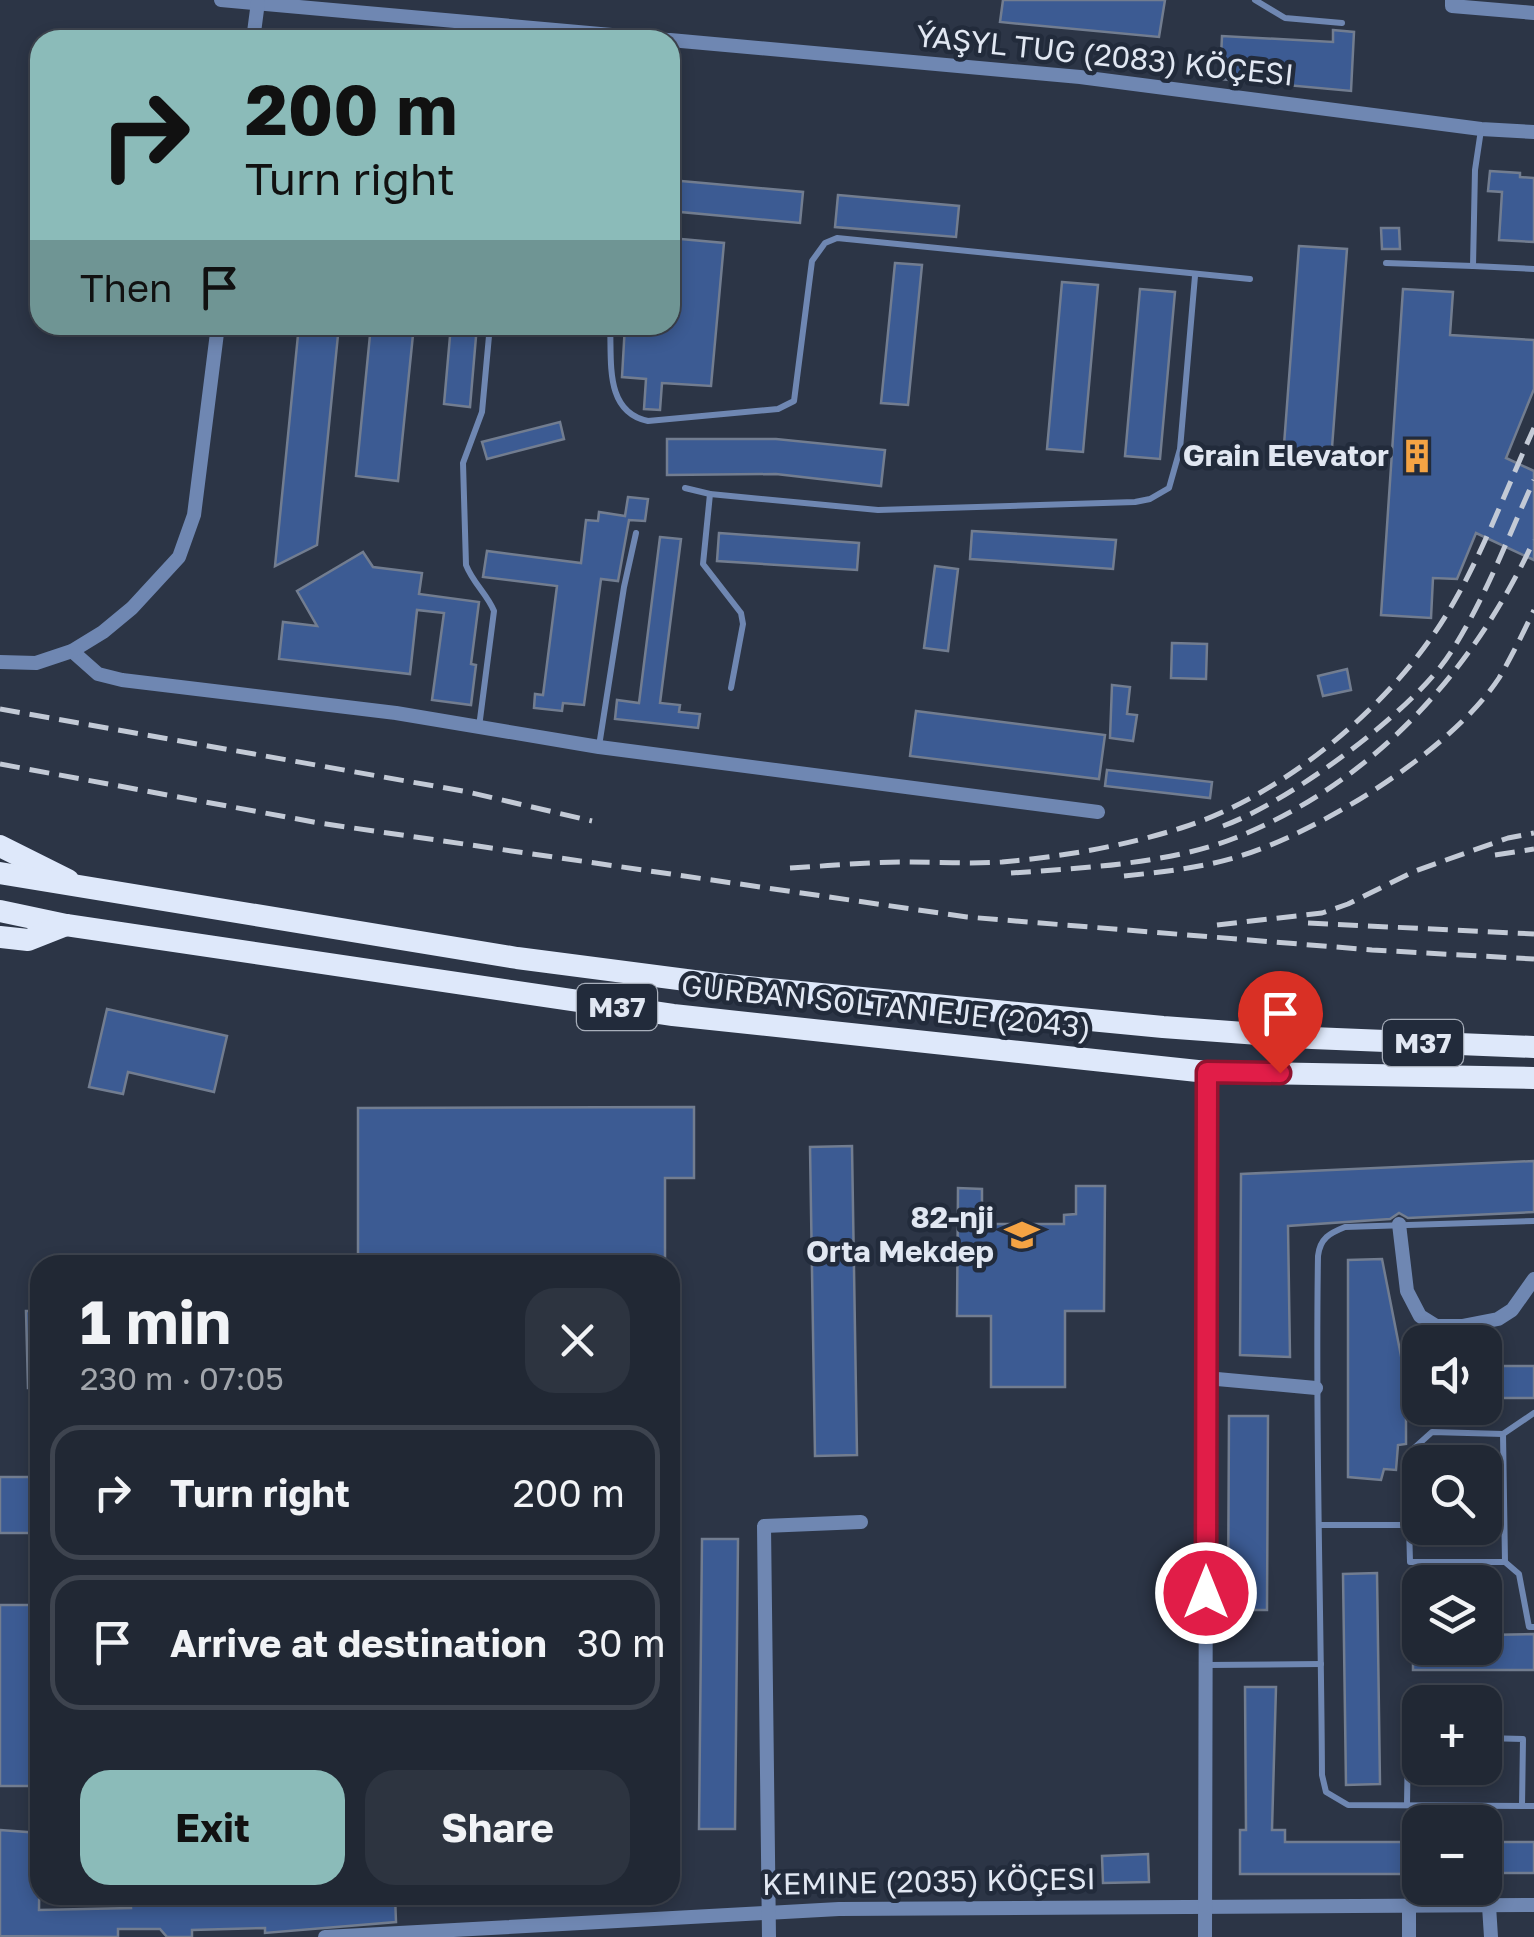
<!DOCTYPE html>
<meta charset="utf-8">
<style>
:root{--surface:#212834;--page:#2d3440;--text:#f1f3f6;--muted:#a2a6ac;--line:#3e444f;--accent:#8bbbb9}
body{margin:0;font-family:"Golos Text",sans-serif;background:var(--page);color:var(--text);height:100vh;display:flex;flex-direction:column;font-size:38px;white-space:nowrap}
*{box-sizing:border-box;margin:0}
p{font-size:32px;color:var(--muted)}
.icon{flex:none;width:55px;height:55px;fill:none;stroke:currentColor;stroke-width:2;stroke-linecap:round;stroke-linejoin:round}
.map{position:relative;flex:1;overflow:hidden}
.details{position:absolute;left:30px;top:1255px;width:650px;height:650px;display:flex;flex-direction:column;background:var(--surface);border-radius:30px;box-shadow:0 5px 15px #0003,0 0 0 2px var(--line)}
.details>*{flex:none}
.top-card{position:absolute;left:30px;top:30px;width:650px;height:305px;border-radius:30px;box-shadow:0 5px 15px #0003,0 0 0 2px var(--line);background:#8bbbb9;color:#111;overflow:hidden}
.controls{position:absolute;left:1402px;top:1325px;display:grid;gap:20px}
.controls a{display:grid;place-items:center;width:100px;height:100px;border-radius:20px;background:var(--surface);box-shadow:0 5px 15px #0003,0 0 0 2px var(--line);font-size:50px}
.pin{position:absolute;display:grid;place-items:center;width:85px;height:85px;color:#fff;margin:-102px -42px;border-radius:50% 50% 50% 0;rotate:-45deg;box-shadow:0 0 10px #0007}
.pin .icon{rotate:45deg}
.me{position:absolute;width:110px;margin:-55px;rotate:0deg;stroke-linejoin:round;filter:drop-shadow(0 0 8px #0008)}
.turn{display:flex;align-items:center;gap:35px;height:210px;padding:0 50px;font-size:45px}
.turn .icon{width:130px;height:130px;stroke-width:2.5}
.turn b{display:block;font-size:70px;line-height:85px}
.then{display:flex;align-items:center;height:95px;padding:0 50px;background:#0003;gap:20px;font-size:38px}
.round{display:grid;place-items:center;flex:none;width:105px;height:105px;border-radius:30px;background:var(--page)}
.summary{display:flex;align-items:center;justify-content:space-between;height:170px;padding:0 50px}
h1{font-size:60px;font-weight:700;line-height:75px}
.button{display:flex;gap:20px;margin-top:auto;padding:20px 50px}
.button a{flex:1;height:115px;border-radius:30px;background:var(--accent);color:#111;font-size:40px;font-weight:700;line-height:115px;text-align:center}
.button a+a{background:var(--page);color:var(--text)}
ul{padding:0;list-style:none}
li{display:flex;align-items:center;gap:30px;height:135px;margin:0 20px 15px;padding:0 30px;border:5px solid var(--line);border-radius:30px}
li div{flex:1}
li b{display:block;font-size:38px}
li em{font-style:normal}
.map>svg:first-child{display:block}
.building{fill:#3c5b93;stroke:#727d90;stroke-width:2.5}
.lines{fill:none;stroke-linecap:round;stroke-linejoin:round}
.service{stroke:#6f87b2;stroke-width:6}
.minor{stroke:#6f87b2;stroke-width:14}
.trunk{stroke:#dee8fa;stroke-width:22}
.rail{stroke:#c3cad6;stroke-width:5;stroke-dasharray:20 10;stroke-linecap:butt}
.route-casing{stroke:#92132f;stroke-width:25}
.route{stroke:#e11d48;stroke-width:18}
.labels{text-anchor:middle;stroke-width:9;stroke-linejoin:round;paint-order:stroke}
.shield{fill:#222b3b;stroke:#a8afbb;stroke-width:2.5}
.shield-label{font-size:28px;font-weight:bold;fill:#e1e7f2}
.street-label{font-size:30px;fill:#e1e7f2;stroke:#222b3b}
.poi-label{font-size:30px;font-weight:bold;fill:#e1e7f2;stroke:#222b3b;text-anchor:end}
</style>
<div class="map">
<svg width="1534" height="1937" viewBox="0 0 1534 1937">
<rect width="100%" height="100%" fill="#2c3546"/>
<g class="building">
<path d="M1003,0H1165L1159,37L1000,22Z"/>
<path d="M1333,30L1354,32L1351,91L1220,79L1222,36L1333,42Z"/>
<path d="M1490,171L1520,173V177L1534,178V242L1499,240L1502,192L1488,191Z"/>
<path d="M670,180L803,192L800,223L670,211Z"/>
<path d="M838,195L959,206L956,237L835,227Z"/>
<path d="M1381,228H1399L1400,249H1382Z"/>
<path d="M670,238L724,243L711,386L662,383L660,410L644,409L646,379L622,377L625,325H670Z"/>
<path d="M1299,246L1347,249L1331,461L1283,458Z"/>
<path d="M895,263L922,265L908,405L881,403Z"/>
<path d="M1062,282L1098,285L1083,452L1047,449Z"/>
<path d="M1140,289L1175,292L1160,459L1125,456Z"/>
<path d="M1403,289L1453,292L1450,335L1534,340V389L1506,458L1534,471V560L1476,533L1457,579L1433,578L1431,618L1381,615Z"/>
<path d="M299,325H339L317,545L275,566Z"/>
<path d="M371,325H414L398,481L356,476Z"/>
<path d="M451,325H477L470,407L444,404Z"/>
<path d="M560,422L564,439L487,459L482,442Z"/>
<path d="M667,439H776L885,450L881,486L776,474L667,475Z"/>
<path d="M628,497L648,499L645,521L629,520L618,581L601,579L584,705L563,703L562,711L534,708L535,694L543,695L557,586L483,577L487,551L581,563L586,520L598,521L599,512L625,516Z"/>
<path d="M972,531L1116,540L1113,569L970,559Z"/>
<path d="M719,533L859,543L857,570L717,561Z"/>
<path d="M660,537L681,539L660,703L680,705L679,712L700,714L698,728L615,719L617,700L639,703Z"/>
<path d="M363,552L373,567L422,573L419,594L479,602L471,664L476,665L471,705L432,700L444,613L417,610L410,674L279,659L283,622L317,626L297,591Z"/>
<path d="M935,566L958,569L948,651L924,648Z"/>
<path d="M1172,643L1207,644L1206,679L1171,678Z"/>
<path d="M1347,669L1351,690L1323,696L1318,676Z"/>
<path d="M1112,685L1130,687L1127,714L1137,715L1133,741L1110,738Z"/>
<path d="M916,711L1105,735L1099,779L910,756Z"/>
<path d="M1107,770L1212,782L1210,798L1105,786Z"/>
<path d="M107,1009L227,1036L214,1092L128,1072L123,1094L89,1087Z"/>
<path d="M694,1107V1178H665V1265H358V1108Z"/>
<path d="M852,1146L857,1455L815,1456L810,1147Z"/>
<path d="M1534,1161V1212L1408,1218L1399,1213L1390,1219L1288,1226L1290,1357L1240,1355L1241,1174Z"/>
<path d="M1076,1186H1105L1104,1311H1065V1387H991V1316H957L958,1188L982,1189V1209H995V1224H1064V1215L1076,1214Z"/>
<path d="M1382,1259L1403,1366H1420V1398H1406V1444L1398,1445L1396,1470L1384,1469L1381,1480L1348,1477V1260Z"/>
<path d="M26,1311H40V1388H28Z"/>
<rect x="1485" y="1366" width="49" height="32"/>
<path d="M1229,1416H1268L1267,1610H1228Z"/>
<rect x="0" y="1477" width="40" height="56"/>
<path d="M702,1539H738L735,1829H699Z"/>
<path d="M1377,1573L1380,1784L1346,1785L1343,1574Z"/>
<path d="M0,1605H40V1655H36L37,1786H0Z"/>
<path d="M1534,1634V1670H1413V1648H1485V1635Z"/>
<path d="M1245,1687H1276L1272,1830H1285V1842H1420V1874H1240V1830H1246Z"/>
<path d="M0,1830L40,1833L39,1910L131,1908L130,1898H191V1905L395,1895L396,1922L265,1933V1928L192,1930V1937H167L160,1929H118V1937L0,1936Z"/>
<rect x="1485" y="1842" width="49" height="31"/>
<path d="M1148,1854L1149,1882L1103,1883L1102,1856Z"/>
</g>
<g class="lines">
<g class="service">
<path d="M1255,0L1285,18L1342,23"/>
<path d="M1481,130L1475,170L1473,266L1534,269"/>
<path d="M1386,263L1473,266"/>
<path d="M610,325C612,361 604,412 648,421L778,409L794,401L812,261L825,243L837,238L1250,279"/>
<path d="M685,488L710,494L878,510L1135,502L1150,499L1169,488L1180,449L1195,276"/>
<path d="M710,494L703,564L741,613L743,624L731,688"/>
<path d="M479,727L494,611C487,594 473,583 466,565L463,463L482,412L490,325"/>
<path d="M599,746L624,587L636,533"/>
<path d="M1534,1221L1345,1227C1330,1233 1320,1238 1318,1256C1315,1429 1321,1602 1322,1775L1326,1792L1348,1805L1534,1806"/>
<path d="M1503,1434L1505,1562L1519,1574L1529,1627H1534"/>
<path d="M1320,1525H1409L1412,1450L1432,1432L1503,1434L1534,1413"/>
<path d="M1409,1525L1410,1562H1505"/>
<path d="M1208,1665L1321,1664"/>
<path d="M1485,1738L1523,1739L1522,1806"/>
<path d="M1407,1805L1408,1738H1420"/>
</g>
<g class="minor">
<path d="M221,0L668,40"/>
<path d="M1452,0V6L1534,13"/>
<path d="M253,40L258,2"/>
<path d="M670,40L1080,77L1481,129L1534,132"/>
<path d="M72,651L98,674L122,680L396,713L599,747L1098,812"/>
<path d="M0,662L36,663L72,651L103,632L132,608L179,557L194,515L218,325"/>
<path d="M1399,1224L1407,1291L1420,1316L1436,1326H1462L1498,1319L1512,1310L1534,1279"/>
<path d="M1206,1378L1316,1388"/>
<path d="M1489,1906L1491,1937"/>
<path d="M325,1937L839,1909L1534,1905"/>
<path d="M769,1937L764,1526L861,1522"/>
<path d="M1205,1937L1207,1072"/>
<path d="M1409,1937V1907"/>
</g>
<g class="trunk">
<path d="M0,846L68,880"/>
<path d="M0,873L517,958L717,984L1163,1027L1312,1038L1534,1047"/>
<path d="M0,911L66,925L673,1015L1207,1072L1534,1078"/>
<path d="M0,937L28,940L66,925"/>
</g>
<g class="rail">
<path d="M0,709L468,792L592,821"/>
<path d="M0,764L319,823L967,917L1372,950L1534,959"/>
<path d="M1223,826C1289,802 1413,712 1451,652C1485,599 1508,537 1534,480"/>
<path d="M1495,855L1534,849"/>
<path d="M790,868C828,866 866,862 904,862C936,862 970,864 1002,862C1060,857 1125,846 1181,828C1286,795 1396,702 1451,607C1484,551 1507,487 1534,428"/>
<path d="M1011,873C1082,868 1169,864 1235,838C1373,783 1473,672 1534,540"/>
<path d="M1124,876C1162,872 1200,868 1237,857C1320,832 1451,751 1499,678C1512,656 1523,633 1534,610"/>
<path d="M1308,923L1534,934"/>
<path d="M1217,925L1322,913L1348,904L1415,871L1508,838L1534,833"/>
</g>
</g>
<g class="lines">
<g class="route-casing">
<path id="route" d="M1206,1593L1207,1072L1280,1073"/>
</g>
<use href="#route" class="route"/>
</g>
<defs>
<g id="building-bare" transform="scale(2.7)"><path d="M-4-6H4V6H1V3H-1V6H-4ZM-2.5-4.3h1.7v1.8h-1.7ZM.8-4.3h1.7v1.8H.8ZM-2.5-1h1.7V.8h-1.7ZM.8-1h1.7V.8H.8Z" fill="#f4a344" stroke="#222b3b" stroke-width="2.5" paint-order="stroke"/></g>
<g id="school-bare" transform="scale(2.7)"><path d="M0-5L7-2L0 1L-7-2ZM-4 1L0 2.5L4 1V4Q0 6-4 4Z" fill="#f4a344" stroke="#222b3b" stroke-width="2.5" paint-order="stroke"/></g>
</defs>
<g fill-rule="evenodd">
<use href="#building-bare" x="1417" y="456"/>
<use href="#school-bare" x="1022" y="1235"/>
</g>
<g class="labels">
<g class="shield">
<rect x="577" y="984" width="80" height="46" rx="8"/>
<rect x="1383" y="1020" width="80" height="46" rx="8"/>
</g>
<g class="shield-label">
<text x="617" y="1017">M37</text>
<text x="1423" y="1053">M37</text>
</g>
<g class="street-label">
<text transform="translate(1105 56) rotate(6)" y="10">ÝAŞYL TUG (2083) KÖÇESI</text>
<text transform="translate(886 1007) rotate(6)" y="10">GURBAN SOLTAN EJE (2043)</text>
<text transform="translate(929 1882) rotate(-1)" y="10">KEMINE (2035) KÖÇESI</text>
</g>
<g class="poi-label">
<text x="1389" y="466">Grain Elevator</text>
<text x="994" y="1228">82-nji<tspan x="994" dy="34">Orta Mekdep</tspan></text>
</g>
</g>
</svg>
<div class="controls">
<a><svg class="icon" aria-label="sound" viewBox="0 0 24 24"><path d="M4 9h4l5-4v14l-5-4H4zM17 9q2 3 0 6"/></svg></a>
<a><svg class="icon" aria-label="search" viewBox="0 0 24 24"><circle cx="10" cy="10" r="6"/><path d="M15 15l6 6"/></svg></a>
<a><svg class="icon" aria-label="layers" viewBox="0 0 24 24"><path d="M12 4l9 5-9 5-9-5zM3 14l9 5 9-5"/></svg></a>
<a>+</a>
<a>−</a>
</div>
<div class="pin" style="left:1280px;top:1073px;background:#d93025"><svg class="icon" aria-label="arrive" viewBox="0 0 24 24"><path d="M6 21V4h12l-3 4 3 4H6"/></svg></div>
<svg class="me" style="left:1206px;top:1593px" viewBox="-20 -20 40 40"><circle r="17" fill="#e11d48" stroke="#fff" stroke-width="3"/><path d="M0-11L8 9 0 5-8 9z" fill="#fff"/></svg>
<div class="top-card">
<div class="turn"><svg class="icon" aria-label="right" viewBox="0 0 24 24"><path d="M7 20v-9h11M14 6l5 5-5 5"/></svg><div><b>200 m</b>Turn right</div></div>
<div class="then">Then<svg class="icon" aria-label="arrive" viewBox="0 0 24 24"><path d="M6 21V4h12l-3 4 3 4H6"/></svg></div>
</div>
<section class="details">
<div class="summary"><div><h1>1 min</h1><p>230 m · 07:05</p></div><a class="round"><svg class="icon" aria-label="close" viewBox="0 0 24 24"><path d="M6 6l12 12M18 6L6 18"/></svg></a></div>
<ul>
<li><svg class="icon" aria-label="right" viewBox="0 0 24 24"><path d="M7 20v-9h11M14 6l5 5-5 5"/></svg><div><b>Turn right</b></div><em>200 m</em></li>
<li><svg class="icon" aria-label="arrive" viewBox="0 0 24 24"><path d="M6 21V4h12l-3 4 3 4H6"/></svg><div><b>Arrive at destination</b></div><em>30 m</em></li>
</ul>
<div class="button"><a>Exit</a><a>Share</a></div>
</section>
</div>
